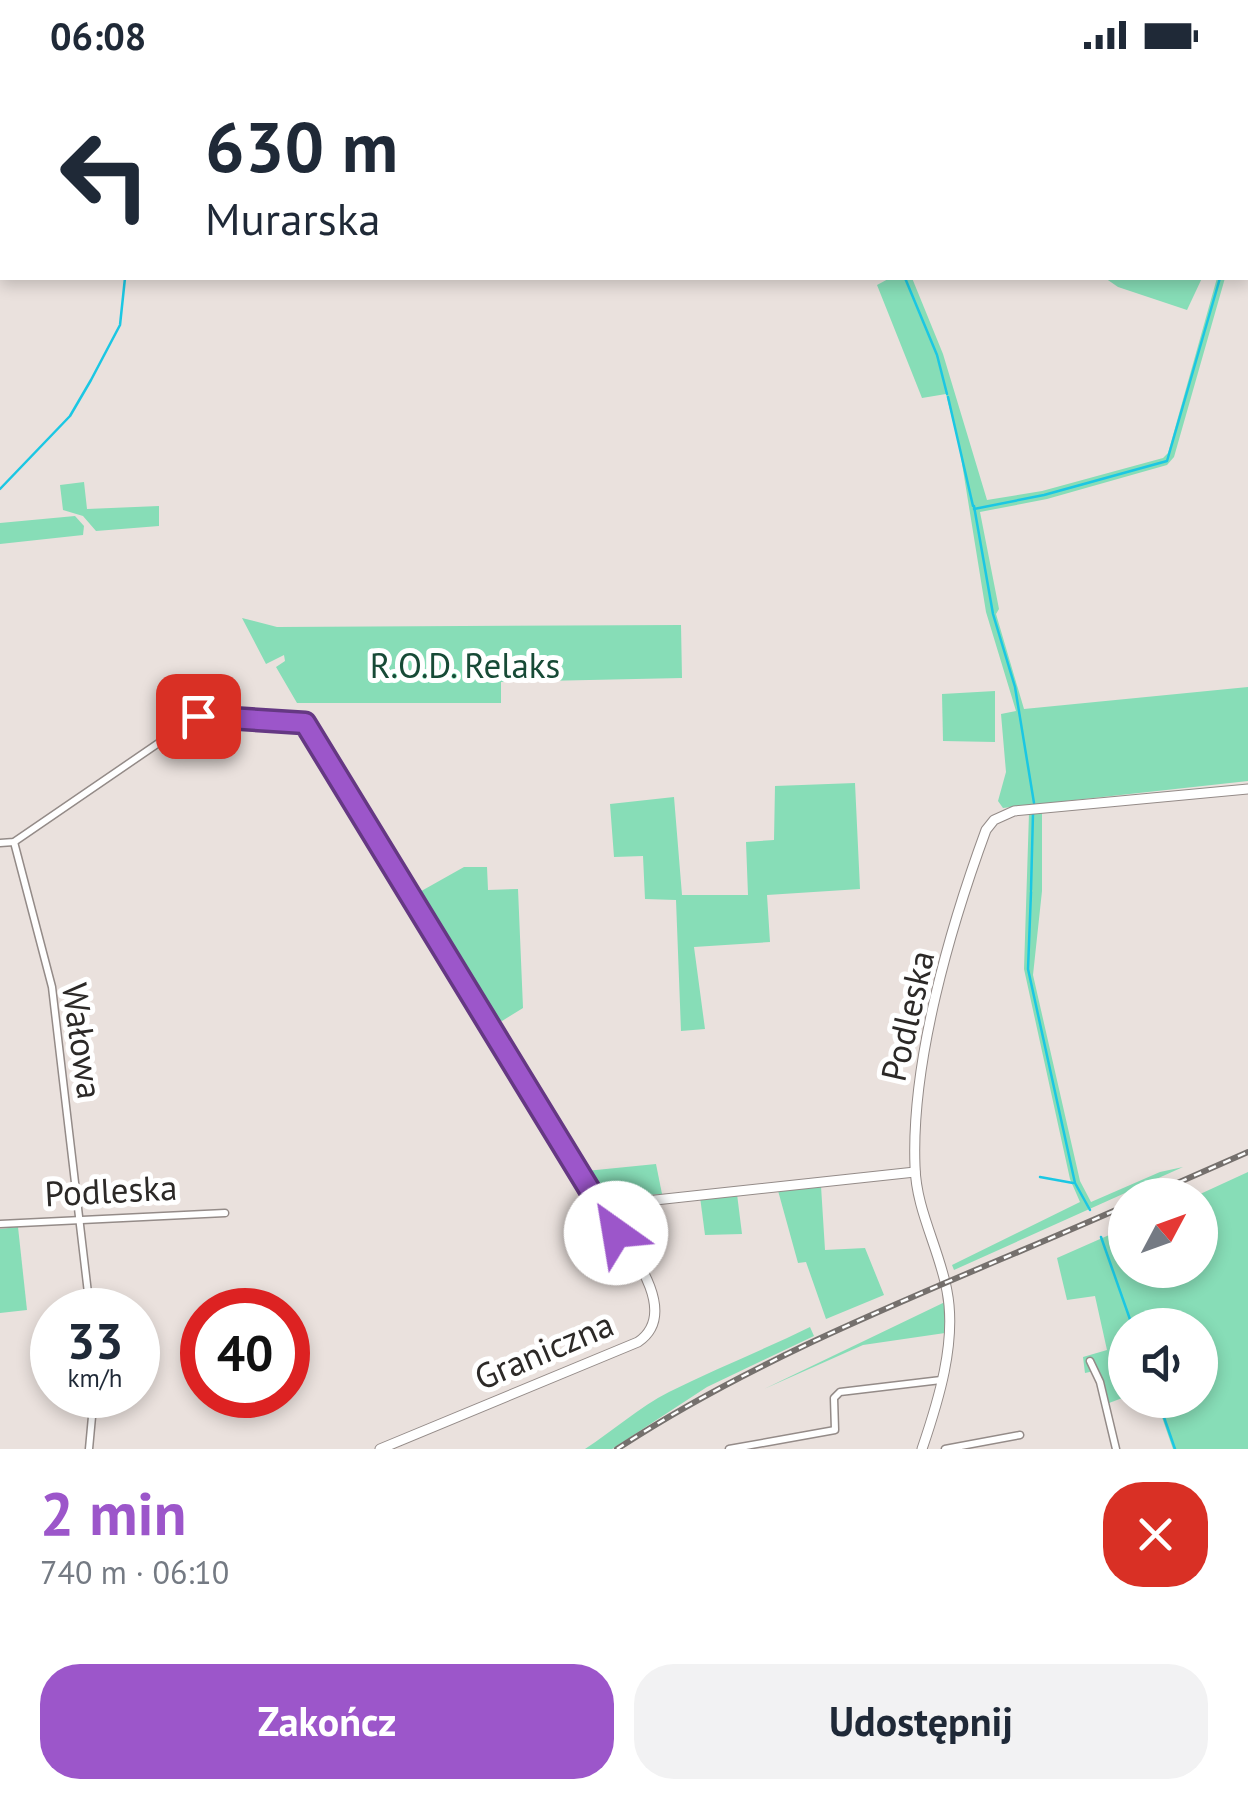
<!DOCTYPE html>
<html lang="pl">
<meta charset="utf-8">
<style>
:root{--surface:#fff;--page:#f2f2f3;--text:#1f2937;--muted:#747a83;--accent:#9c56ca}
body{margin:0;font-family:"PT Sans",sans-serif;background:var(--page);color:var(--text);height:100vh;display:flex;flex-direction:column;font-size:38px;white-space:nowrap}
*{box-sizing:border-box;margin:0}
p{font-size:32px;color:var(--muted)}
.icon{flex:none;width:55px;height:55px;fill:none;stroke:currentColor;stroke-width:2;stroke-linecap:round;stroke-linejoin:round}
.map{position:relative;height:1379px;overflow:hidden}
.sheet{display:flex;flex-direction:column;background:var(--surface);flex:1}
.sheet>*{flex:none}
.guide{position:absolute;left:0px;top:0px;width:1250px;height:210px;box-shadow:0 5px 15px #0003;background:#fff;color:var(--text);overflow:hidden}
.needle{width:65px;rotate:49deg}
.fabs{position:absolute;left:1108px;top:1108px;display:grid;gap:20px}
.fabs a{display:grid;place-items:center;width:110px;height:110px;border-radius:50%;background:var(--surface);box-shadow:0 5px 15px #0003;font-size:50px}
.speed{position:absolute;left:30px;top:1218px;display:flex;gap:20px;font-size:50px;font-weight:700;text-align:center}
.speed>*{display:grid;place-content:center;width:130px;height:130px;border-radius:50%;background:var(--surface);box-shadow:0 5px 15px #0003;line-height:1}
.speed small{font-size:25px;font-weight:400}
.speed .limit{border:15px solid #d22;background:#fff;color:#111}
.pin{position:absolute;display:grid;place-items:center;width:85px;height:85px;color:#fff;margin:-42px;border-radius:20px;box-shadow:0 5px 15px #0006}
.me{position:absolute;width:110px;margin:-55px;rotate:328deg;stroke-linejoin:round;filter:drop-shadow(0 0 8px #0008)}
.turn{display:flex;align-items:center;gap:35px;height:210px;padding:0 40px;font-size:45px}
.turn .icon{width:130px;height:130px;stroke-width:2.5}
.turn b{display:block;font-size:70px;line-height:85px}
.round{display:grid;place-items:center;flex:none;width:105px;height:105px;border-radius:40px;background:var(--page)}
.summary{display:flex;align-items:center;justify-content:space-between;height:170px;padding:0 40px}
h1{font-size:60px;font-weight:700;line-height:75px;color:var(--accent)}
.primary-button{display:flex;gap:20px;margin-top:auto;padding:20px 40px}
.primary-button a{flex:1;height:115px;border-radius:40px;background:var(--accent);color:#fff;font-size:40px;font-weight:700;line-height:115px;text-align:center}
.primary-button a+a{background:var(--page);color:var(--text)}
.status{display:flex;justify-content:space-between;align-items:center;height:70px;padding:0 50px;background:var(--surface);direction:ltr}
.status svg{height:28px;fill:currentColor}
.map>svg:first-child{display:block}
.green{fill:#87ddb7}
.lines{fill:none;stroke-linecap:round;stroke-linejoin:round}
.stream{stroke:#1bc7e3;stroke-width:2.5}
.minor-casing{stroke:#948b88;stroke-width:9}
.tertiary-casing{stroke:#948b88;stroke-width:11}
.minor{stroke:#fff;stroke-width:6}
.tertiary{stroke:#fff;stroke-width:9}
.rail-casing{stroke:#75706d;stroke-width:6}
.rail{stroke:#fff;stroke-width:2.5;stroke-dasharray:8;stroke-linecap:butt}
.route-casing{stroke:#653883;stroke-width:25}
.route{stroke:#9c56ca;stroke-width:18}
.labels{text-anchor:middle;stroke-width:10;stroke-linejoin:round;paint-order:stroke}
.park-label{font-size:35px;fill:#174a36;stroke:#fff}
.street-label{font-size:35px;fill:#2c2927;stroke:#fff}
</style>
<div class="status"><b>06:08</b><svg viewBox="0 0 49 12"><path d="M0 12V9h3v3zM5 12V6h3v6zM10 12V3h3v9zM15 12V0h3v12zM26 1h20v11H26zM47 4h2v5h-2z"/></svg></div>
<div class="map">
<svg width="1248" height="1379" viewBox="0 0 1248 1379">
<rect width="100%" height="100%" fill="#eae1dd"/>
<g class="green">
<path d="M890,208H912L943,284L987,430L1042,421L1163,388L1168,383L1217,208H1225L1174,387L1167,395L1047,429L980,442L999,539L996,544L1024,639L1248,617V711L1003,738L998,731L1006,702L1001,644L1016,641L986,542L959,375L946,324L922,328L877,215Z"/>
<path d="M1105,208H1202L1187,240L1118,217Z"/>
<path d="M84,412L87,439L159,436V456L96,461L83,446L63,440L60,415Z"/>
<path d="M75,446L84,456L83,465L0,474V453Z"/>
<path d="M242,548L277,557L681,555L682,608L501,612V633H297L276,597L285,591L284,585L266,594Z"/>
<path d="M995,621V672L943,671L942,624Z"/>
<path d="M855,713L860,819L767,825L770,872L694,877L705,959L681,961L676,830L645,829L643,786L614,787L610,734L674,727L682,825H748L746,772L774,770L775,716Z"/>
<path d="M1042,742V821L1033,905L1080,1111L1091,1132L1160,1102L1183,1097L954,1200L952,1195L1080,1132L1070,1109L1024,899L1029,743Z"/>
<path d="M464,797H487L488,820L518,819L523,938L502,951L492,948L416,824Z"/>
<path d="M656,1094L662,1124L601,1128L586,1101Z"/>
<path d="M1248,1102V1379H1173L1156,1330H1200V1255H1125V1327L1109,1333L1099,1300L1085,1303L1083,1287L1107,1280L1095,1226L1067,1230L1057,1188L1125,1158V1200H1200L1198,1125Z"/>
<path d="M821,1116L825,1180L865,1178L884,1225L826,1249L806,1192L798,1193L777,1117Z"/>
<path d="M737,1124L742,1164L705,1165L700,1127Z"/>
<path d="M18,1157L27,1240L0,1243V1159Z"/>
<path d="M945,1232V1263L863,1275L764,1319Z"/>
<path d="M810,1257L814,1266L707,1317L612,1379H585C613,1361 639,1337 669,1322C715,1299 763,1280 810,1257Z"/>
</g>
<g class="lines">
<g class="stream">
<path d="M115,0V2"/>
<path d="M764,0L766,2"/>
<path d="M905,208L937,285L947,324"/>
<path d="M948,327L973,436"/>
<path d="M0,419L70,346L91,310L120,255L125,208"/>
<path d="M974,436L993,544L1015,617L1034,733"/>
<path d="M974,439L1044,425L1167,391L1220,208"/>
<path d="M1031,820L1033,743"/>
<path d="M1031,822L1028,899L1075,1113L1090,1140"/>
<path d="M1040,1107L1073,1113"/>
<path d="M1101,1167L1132,1255"/>
<path d="M1158,1330L1175,1379"/>
</g>
<g class="minor-casing">
<g id="minor">
<path d="M0,13L2,12"/>
<path d="M14,772L52,917L90,1240"/>
<path d="M0,773L14,772L198,646L305,653L600,1136"/>
<path d="M0,1154L225,1143"/>
<path d="M1090,1291L1100,1312L1116,1379"/>
<path d="M89,1379L94,1325"/>
<path d="M729,1379L835,1360L834,1328L840,1322L941,1310"/>
<path d="M945,1379L1020,1365"/>
</g>
</g>
<g class="tertiary-casing">
<g id="tertiary">
<path d="M380,1379L638,1272C685,1240 621,1169 600,1136L915,1102"/>
<path d="M922,1379C938,1332 957,1272 947,1221C939,1178 916,1140 915,1096C911,992 950,858 986,760L994,750L1014,741L1248,719"/>
</g>
</g>
<use href="#minor" class="minor"/>
<use href="#tertiary" class="tertiary"/>
<g class="rail-casing">
<g id="rail">
<path d="M1150,1125L1248,1082"/>
<path d="M617,1379C772,1277 956,1211 1125,1136"/>
</g>
</g>
<use href="#rail" class="rail"/>
</g>
<g class="lines">
<g class="route-casing">
<path id="route" d="M198,646L305,653L616,1163"/>
</g>
<use href="#route" class="route"/>
</g>
<g class="labels">
<g class="park-label">
<text x="465" y="608">R.O.D. Relaks</text>
</g>
<g class="street-label">
<text transform="translate(908 946) rotate(-77)" y="12">Podleska</text>
<text transform="translate(82 971) rotate(82)" y="12">Wałowa</text>
<text transform="translate(111 1121) rotate(-3)" y="12">Podleska</text>
<text transform="translate(544 1281) rotate(-23)" y="12">Graniczna</text>
</g>
</g>
</svg>
<div class="fabs">
<a><svg class="needle" viewBox="-14 -14 28 28"><path d="M0-13l5 13h-10z" fill="#e53935"/><path d="M0 13l5-13h-10z" fill="#747a83"/></svg></a>
<a><svg class="icon" aria-label="sound" viewBox="0 0 24 24"><path d="M4 9h4l5-4v14l-5-4H4zM17 9q2 3 0 6"/></svg></a>
</div>
<div class="speed"><div>33<small>km/h</small></div><div class="limit">40</div></div>
<div class="pin" style="left:198px;top:646px;background:#d93025"><svg class="icon" aria-label="arrive" viewBox="0 0 24 24"><path d="M6 21V4h12l-3 4 3 4H6"/></svg></div>
<svg class="me" style="left:616px;top:1163px" viewBox="-20 -20 40 40"><circle r="19" fill="#fff"/><path d="M0-13L10 11 0 6-10 11z" fill="#9c56ca"/></svg>
<div class="guide">
<div class="turn"><svg class="icon" aria-label="left" viewBox="0 0 24 24"><path d="M17 20v-9H6M10 6l-5 5 5 5"/></svg><div><b>630 m</b>Murarska</div></div>
</div>
</div>
<section class="sheet">
<div class="summary"><div><h1>2 min</h1><p>740 m · 06:10</p></div><a class="round" style="background:#d93025;color:#fff"><svg class="icon" aria-label="close" viewBox="0 0 24 24"><path d="M6 6l12 12M18 6L6 18"/></svg></a></div>
<div class="primary-button"><a>Zakończ</a><a>Udostępnij</a></div>
</section>
